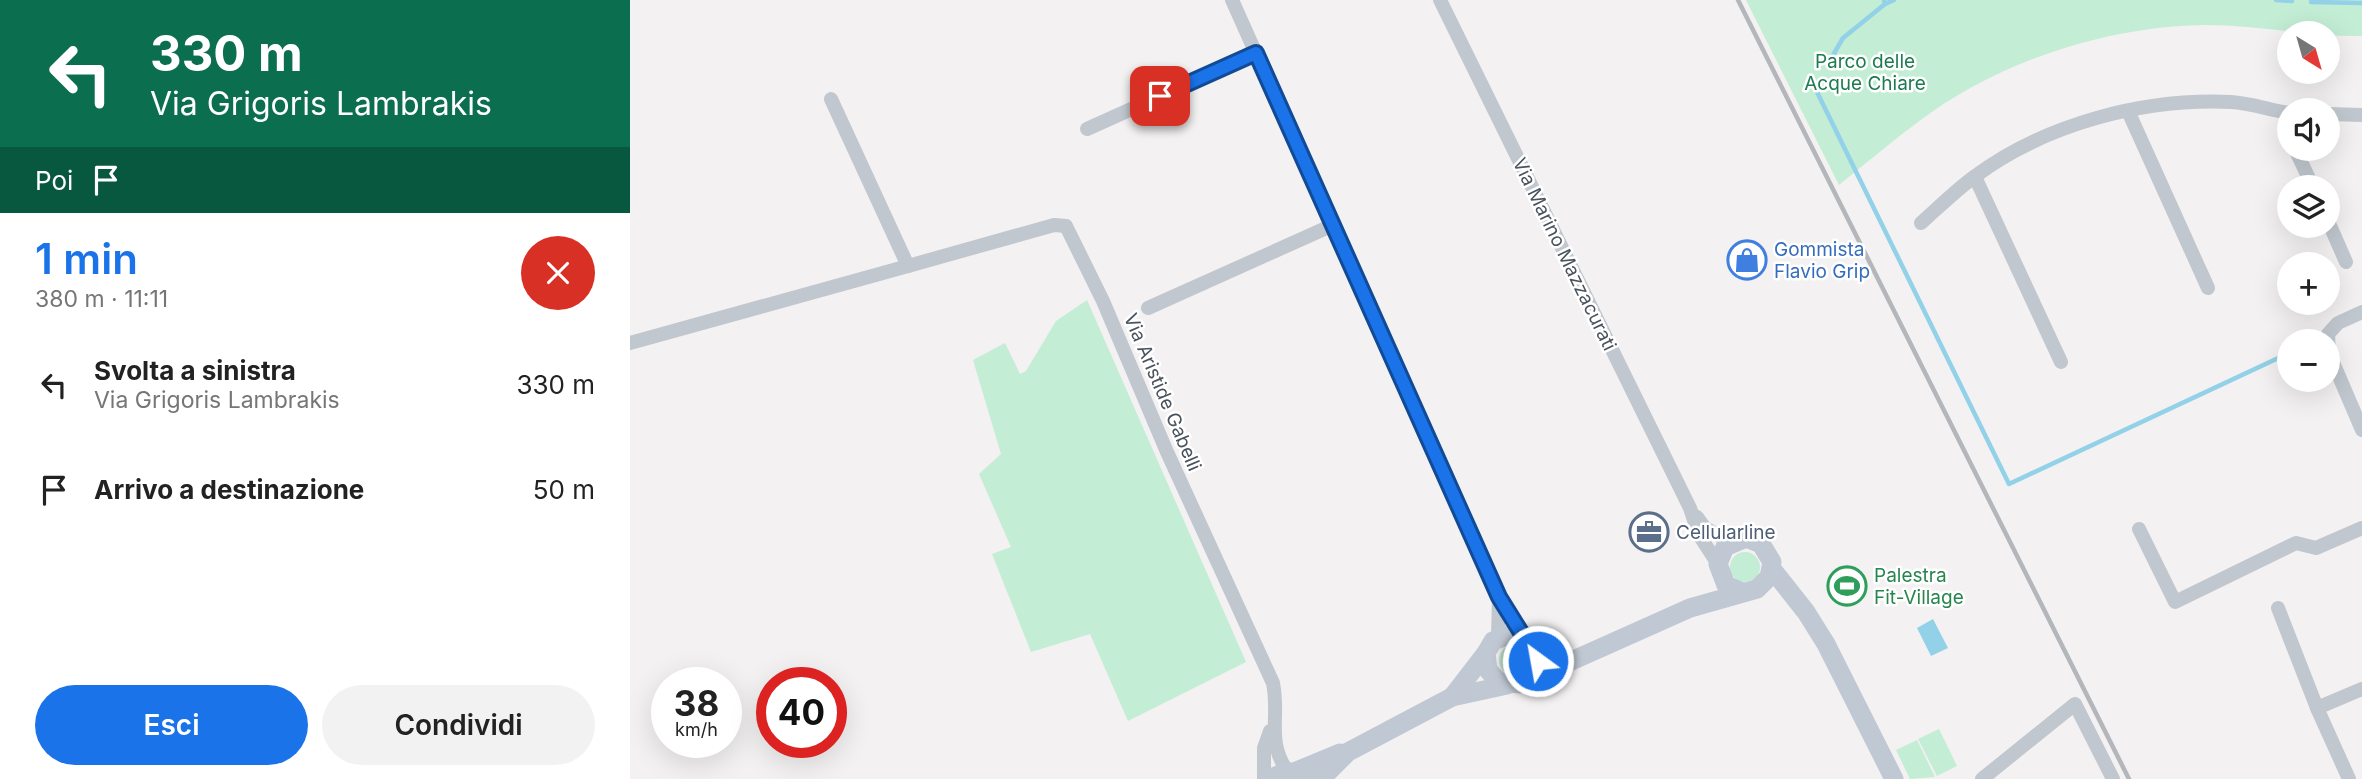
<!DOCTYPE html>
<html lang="it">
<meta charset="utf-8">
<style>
:root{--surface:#fff;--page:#f2f2f2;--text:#222;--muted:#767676;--accent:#1a73e8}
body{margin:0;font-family:Inter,sans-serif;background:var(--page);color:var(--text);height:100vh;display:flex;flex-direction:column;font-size:26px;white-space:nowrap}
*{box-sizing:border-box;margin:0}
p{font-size:23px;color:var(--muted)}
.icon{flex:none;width:38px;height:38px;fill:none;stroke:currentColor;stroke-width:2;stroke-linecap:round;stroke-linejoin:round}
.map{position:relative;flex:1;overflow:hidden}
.side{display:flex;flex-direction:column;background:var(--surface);width:630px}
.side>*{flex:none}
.top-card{background:#0b6e4f;color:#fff;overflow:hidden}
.needle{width:46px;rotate:143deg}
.fabs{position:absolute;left:1647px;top:21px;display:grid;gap:14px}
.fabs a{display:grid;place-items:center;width:63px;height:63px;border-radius:50%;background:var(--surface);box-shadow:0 7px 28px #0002;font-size:35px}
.speed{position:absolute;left:21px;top:667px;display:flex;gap:14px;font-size:35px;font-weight:700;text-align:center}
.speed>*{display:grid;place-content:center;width:91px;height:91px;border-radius:50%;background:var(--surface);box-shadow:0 7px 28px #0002;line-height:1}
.speed small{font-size:18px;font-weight:400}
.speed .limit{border:10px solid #d22;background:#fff;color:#111}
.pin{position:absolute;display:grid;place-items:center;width:60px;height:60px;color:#fff;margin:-30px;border-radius:14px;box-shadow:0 4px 10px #0006}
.me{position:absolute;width:77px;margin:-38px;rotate:328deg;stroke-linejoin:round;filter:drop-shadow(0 0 5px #0008)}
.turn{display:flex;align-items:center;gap:24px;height:147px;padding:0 35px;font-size:32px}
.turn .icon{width:91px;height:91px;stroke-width:2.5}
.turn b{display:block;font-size:49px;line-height:60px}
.then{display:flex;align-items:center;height:66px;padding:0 35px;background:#0003;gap:14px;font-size:26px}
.round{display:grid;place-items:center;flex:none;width:74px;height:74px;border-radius:37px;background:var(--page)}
.head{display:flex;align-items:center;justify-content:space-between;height:119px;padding:0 35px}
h1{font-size:42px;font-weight:600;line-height:52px;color:var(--accent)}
.action{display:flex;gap:14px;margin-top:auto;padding:14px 35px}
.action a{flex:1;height:80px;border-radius:42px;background:var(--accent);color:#fff;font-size:28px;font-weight:600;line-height:80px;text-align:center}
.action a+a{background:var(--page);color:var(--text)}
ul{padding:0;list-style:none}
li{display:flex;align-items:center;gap:21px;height:105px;padding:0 35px}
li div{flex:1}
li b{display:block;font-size:26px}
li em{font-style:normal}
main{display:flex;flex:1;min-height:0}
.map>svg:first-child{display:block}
.green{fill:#c3edd5}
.water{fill:#92d1e7}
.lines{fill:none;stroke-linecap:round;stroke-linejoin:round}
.stream{stroke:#92d1e7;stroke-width:4.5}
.street{stroke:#c0c7ce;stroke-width:14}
.secondary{stroke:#c0c8d3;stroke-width:19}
.rail{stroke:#b3b6ba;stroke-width:4.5}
.route-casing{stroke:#114b97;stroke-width:18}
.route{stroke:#1a73e8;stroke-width:12}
.labels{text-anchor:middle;stroke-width:5;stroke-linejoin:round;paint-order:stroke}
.park-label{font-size:19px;fill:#1d7b51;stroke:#fff}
.shop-label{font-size:19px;fill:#366cbe;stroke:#fff;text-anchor:start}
.street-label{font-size:19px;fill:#4a535d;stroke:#fff}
.service-label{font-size:19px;fill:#4e5e75;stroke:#fff;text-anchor:start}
.leisure-label{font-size:19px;fill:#27864d;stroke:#fff;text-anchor:start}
</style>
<main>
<section class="side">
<div class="top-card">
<div class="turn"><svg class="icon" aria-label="left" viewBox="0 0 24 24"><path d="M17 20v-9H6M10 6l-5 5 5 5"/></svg><div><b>330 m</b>Via Grigoris Lambrakis</div></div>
<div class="then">Poi<svg class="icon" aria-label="arrive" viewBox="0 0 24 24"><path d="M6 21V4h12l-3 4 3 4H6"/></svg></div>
</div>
<div class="head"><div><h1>1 min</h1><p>380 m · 11:11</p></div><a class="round" style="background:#d93025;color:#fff"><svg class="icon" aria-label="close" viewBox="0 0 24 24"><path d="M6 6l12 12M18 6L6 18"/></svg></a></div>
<ul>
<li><svg class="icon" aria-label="left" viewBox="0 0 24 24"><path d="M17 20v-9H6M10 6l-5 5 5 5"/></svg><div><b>Svolta a sinistra</b><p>Via Grigoris Lambrakis</p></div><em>330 m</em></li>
<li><svg class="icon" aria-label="arrive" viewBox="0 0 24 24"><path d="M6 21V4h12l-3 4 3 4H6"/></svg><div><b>Arrivo a destinazione</b></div><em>50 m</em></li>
</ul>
<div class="action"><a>Esci</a><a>Condividi</a></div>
</section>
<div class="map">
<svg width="1732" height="779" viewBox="0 0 1732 779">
<rect width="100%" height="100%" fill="#f3f1f1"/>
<g class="green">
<path d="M1116,0H1732V36C1682,37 1629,25 1576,25C1476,26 1367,62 1288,122C1261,142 1235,164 1209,185Z"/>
<path d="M457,300L616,662L498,721L460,634L401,652L362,554L381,547L349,474L371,454L343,360L375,343L390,374L396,371L426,321Z"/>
<circle cx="1115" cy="567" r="15"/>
<circle cx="884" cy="660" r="15"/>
<path d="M1309,729L1327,766L1307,776L1288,739Z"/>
<path d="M1287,740L1305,777L1280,779L1266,750Z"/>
</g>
<path class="water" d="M1303,619L1318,648L1301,656L1287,628Z"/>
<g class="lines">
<g class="stream">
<path d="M1646,0L1662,1"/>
<path d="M1681,2L1732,3"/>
<path d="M1255,4L1264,0"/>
<path d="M1199,62L1213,38L1255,4L1254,0"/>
<path d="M1191,81L1187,92L1379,484L1659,353"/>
</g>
<g class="street">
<path d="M602,0L869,597L892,634"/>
<path d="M810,0L1060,508L1069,535L1088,564"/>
<path d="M201,99L278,266L424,225L436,226L473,301L537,452L643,683C650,718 636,739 657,771"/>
<path d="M1498,111L1578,288"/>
<path d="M1658,113L1656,127L1659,134"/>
<path d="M1698,114L1732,115"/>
<path d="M457,129L626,53"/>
<path d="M1665,149L1683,187"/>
<path d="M1345,177L1431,362"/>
<path d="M1698,221L1716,262"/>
<path d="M1291,223C1308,208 1325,191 1344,177C1415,124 1513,98 1601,102C1620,103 1640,110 1659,113"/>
<path d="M518,308L703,225"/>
<path d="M1732,312L1708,323L1698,334L1699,353L1732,430"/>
<path d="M0,343L278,266"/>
<path d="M1067,517L1075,528L1101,542"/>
<path d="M1509,529L1545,602L1666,543L1686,548L1732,528"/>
<path d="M1648,608L1687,708"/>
<path d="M868,637L869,599"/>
<path d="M634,779V748L640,731"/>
<path d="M1352,779L1445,704L1483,779"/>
<path d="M1719,779L1687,708L1732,689"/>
</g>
<g class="secondary">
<path d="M1142,569L1176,612L1196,644L1264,779"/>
<path d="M901,677C914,658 907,638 884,633L863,641L856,653L858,670L869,682L890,684L1060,608L1127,589L1139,577L1142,562L1131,544L1116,538L1095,547L1088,564L1096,585L1112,592"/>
<path d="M822,697L856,653"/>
<path d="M664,772L710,753"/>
<path d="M639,779L657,771L674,778"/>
<path d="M691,779L718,752L822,697L877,685"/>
</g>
<path class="rail" d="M1108,0L1499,779"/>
</g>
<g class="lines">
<g class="route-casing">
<path id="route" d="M530,96L626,53L869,597L892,634L905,645L908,661"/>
</g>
<use href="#route" class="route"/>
</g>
<defs>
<g id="shop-ring" transform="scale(2.0125)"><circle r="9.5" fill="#fff" stroke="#3f7fe0" stroke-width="1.5"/><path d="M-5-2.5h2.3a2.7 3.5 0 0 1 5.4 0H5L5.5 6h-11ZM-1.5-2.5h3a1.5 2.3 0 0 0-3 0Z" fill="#3f7fe0"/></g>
<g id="office-ring" transform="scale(2.0125)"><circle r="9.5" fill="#fff" stroke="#5c6f8a" stroke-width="1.5"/><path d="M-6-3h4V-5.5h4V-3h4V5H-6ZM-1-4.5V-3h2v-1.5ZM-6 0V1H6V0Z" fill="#5c6f8a"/></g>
<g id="stadium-ring" transform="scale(2.0125)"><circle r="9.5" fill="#fff" stroke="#2e9e5b" stroke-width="1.5"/><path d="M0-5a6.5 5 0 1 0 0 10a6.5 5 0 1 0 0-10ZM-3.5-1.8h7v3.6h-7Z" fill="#2e9e5b"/></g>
</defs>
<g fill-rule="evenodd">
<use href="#shop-ring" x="1117" y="260"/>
<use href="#office-ring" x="1019" y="532"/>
<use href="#stadium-ring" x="1217" y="586"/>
</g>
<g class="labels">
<g class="park-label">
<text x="1235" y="68">Parco delle<tspan x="1235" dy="22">Acque Chiare</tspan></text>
</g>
<g class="shop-label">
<text x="1144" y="256">Gommista<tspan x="1144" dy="22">Flavio Grip</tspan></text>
</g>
<g class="street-label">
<text transform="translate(935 254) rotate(64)" y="7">Via Marino Mazzacurati</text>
<text transform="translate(533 392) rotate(67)" y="7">Via Aristide Gabelli</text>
</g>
<g class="service-label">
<text x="1046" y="539">Cellularline</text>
</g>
<g class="leisure-label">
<text x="1244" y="582">Palestra<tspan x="1244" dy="22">Fit-Village</tspan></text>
</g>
</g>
</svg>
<div class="fabs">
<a><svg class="needle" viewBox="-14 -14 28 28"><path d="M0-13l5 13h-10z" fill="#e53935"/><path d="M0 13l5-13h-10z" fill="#767676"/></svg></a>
<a><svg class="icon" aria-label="sound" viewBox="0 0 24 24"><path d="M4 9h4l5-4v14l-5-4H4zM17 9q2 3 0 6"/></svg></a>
<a><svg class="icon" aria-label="layers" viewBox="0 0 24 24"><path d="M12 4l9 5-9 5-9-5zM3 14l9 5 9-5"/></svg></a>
<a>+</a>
<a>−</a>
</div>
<div class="speed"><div>38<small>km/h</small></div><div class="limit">40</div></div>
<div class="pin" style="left:530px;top:96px;background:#d93025"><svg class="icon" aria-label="arrive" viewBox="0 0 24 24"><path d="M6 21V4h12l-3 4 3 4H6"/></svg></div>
<svg class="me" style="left:908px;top:661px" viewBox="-20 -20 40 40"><circle r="17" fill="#1a73e8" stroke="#fff" stroke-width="3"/><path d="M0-11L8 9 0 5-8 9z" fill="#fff"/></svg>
</div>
</main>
